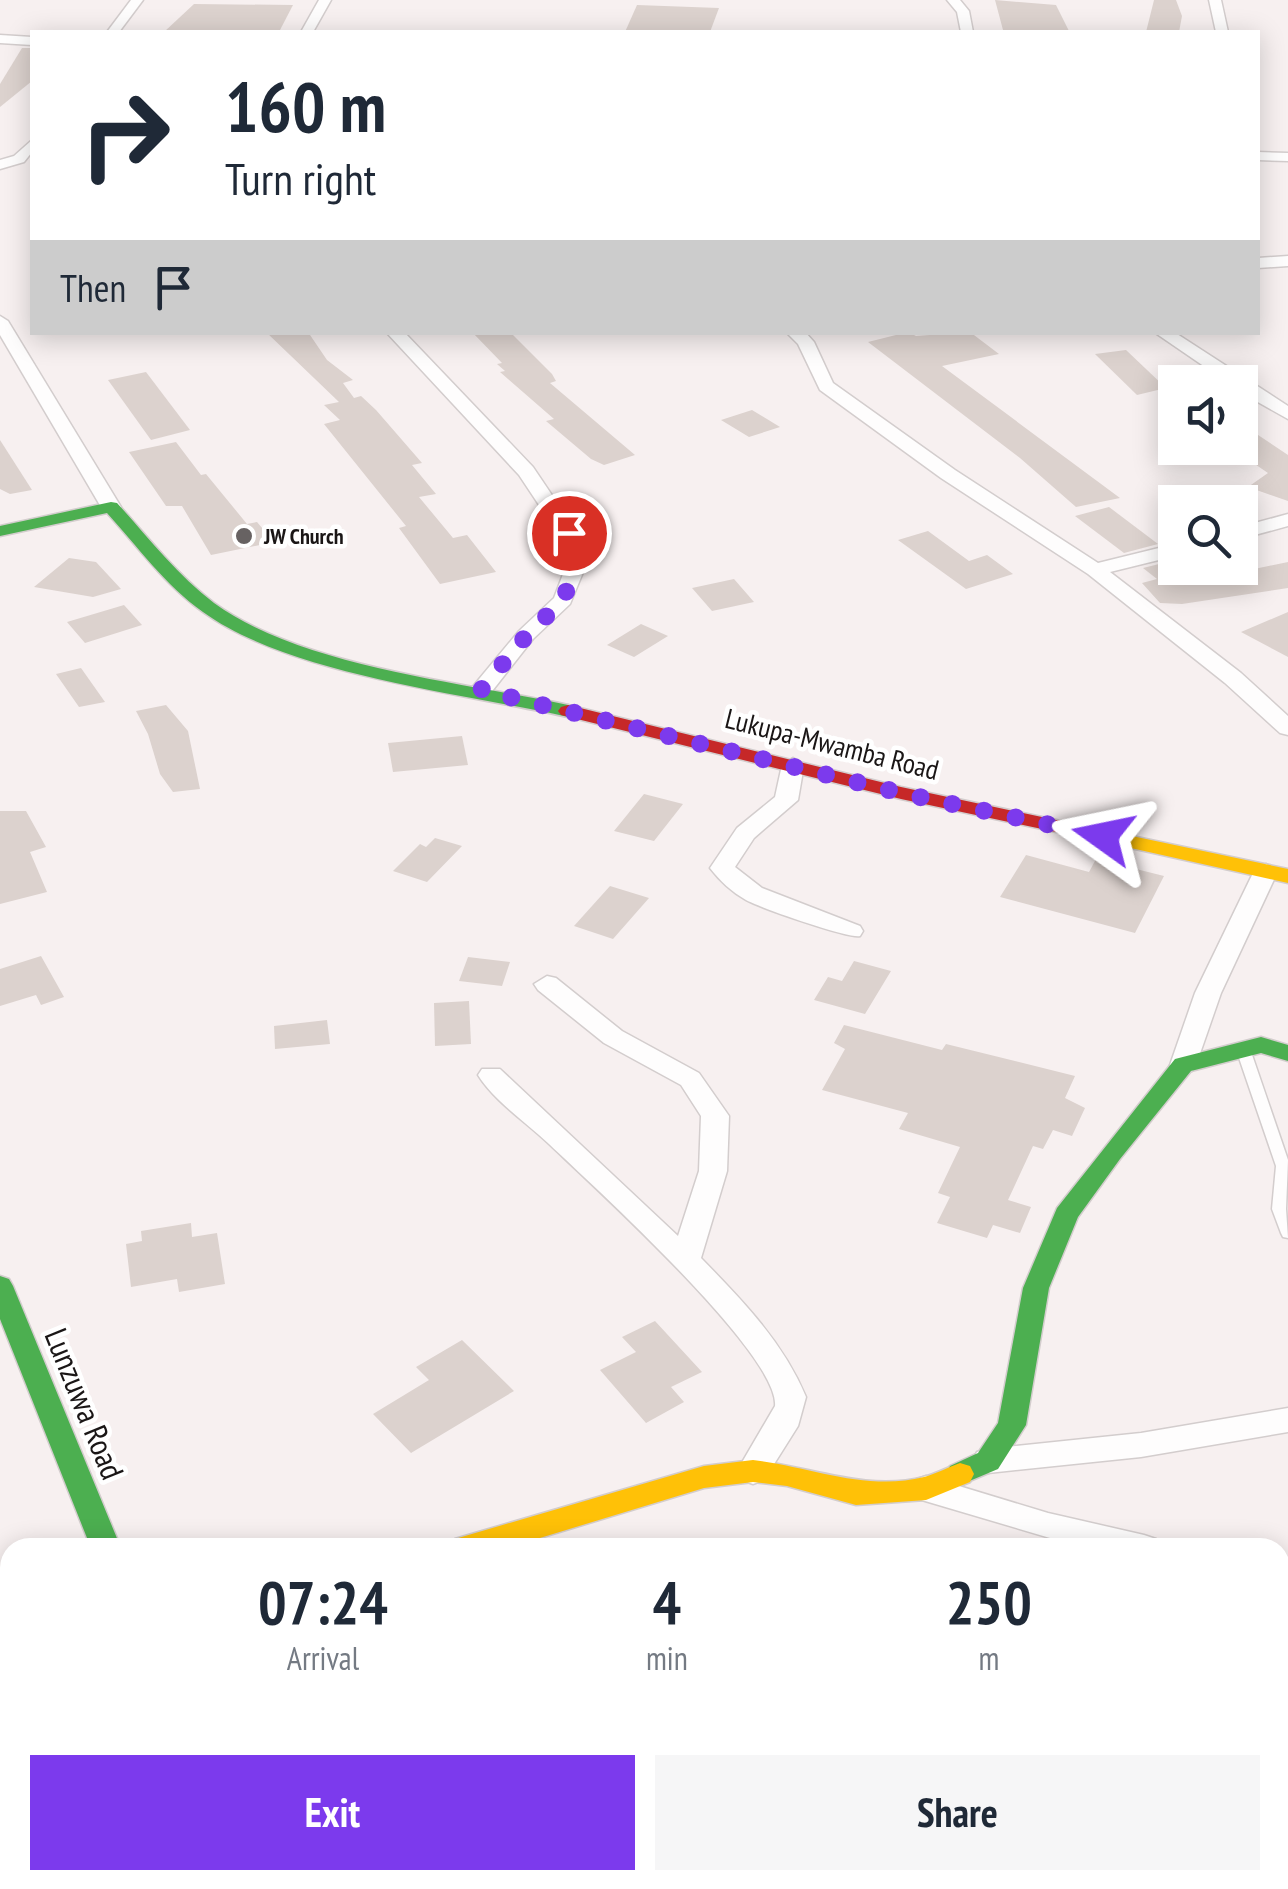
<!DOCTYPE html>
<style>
:root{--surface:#fff;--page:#f6f6f7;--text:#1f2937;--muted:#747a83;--accent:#7c3aed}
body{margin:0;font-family:"PT Sans Narrow",sans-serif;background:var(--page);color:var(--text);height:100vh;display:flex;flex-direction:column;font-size:38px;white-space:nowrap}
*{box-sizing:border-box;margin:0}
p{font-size:32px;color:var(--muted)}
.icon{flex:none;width:55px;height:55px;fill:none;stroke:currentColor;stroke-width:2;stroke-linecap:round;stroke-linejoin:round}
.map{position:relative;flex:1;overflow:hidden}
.details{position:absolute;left:0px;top:1538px;width:1290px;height:352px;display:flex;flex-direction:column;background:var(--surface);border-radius:30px 30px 0 0;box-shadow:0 5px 25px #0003}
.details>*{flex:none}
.guide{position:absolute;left:30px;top:30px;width:1230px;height:305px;border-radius:0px;box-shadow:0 5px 25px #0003;background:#fff;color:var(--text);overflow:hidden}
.fabs{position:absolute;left:1158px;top:365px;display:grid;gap:20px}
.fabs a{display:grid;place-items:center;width:100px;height:100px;border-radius:0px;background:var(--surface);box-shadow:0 5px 25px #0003;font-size:50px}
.pin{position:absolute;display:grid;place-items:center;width:85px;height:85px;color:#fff;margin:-42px;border:5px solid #fff;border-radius:50%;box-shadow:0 2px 10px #0007}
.me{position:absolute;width:110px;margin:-55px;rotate:282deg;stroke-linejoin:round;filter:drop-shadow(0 0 8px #0008)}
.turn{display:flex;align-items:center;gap:35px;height:210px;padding:0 30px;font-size:45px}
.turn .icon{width:130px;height:130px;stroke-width:2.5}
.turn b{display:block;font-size:70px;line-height:85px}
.then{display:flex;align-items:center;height:95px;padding:0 30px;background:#0003;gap:20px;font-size:38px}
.eta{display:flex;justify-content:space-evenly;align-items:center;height:170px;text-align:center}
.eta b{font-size:60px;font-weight:700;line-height:70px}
.cta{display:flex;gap:20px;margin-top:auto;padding:20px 30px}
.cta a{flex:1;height:115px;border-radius:0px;background:var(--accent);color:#fff;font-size:40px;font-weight:700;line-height:115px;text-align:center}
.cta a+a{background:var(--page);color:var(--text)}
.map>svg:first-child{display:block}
.building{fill:#dcd2ce}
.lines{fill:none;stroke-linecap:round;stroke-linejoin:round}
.lane-casing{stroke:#d3cdcd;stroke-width:3}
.street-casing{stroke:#d3cdcd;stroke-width:3}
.fast-casing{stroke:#d3cdcd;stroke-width:3}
.slow-casing{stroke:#d3cdcd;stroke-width:3}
.jam-casing{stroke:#d3cdcd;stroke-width:3}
.lane{fill:#fefdfd;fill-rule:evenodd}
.street{fill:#fefdfd;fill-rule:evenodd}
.fast{fill:#4caf50;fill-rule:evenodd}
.slow{fill:#ffc107;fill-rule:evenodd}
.jam{fill:#c62828;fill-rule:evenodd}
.route{stroke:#7c3aed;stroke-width:18;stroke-dasharray:0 32.4}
.poi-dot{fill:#676262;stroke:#fff;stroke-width:4}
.labels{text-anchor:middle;stroke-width:9;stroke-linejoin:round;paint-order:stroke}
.far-poi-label{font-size:22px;font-weight:bold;fill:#1a1616;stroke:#fff;text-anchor:start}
.street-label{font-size:28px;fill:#1a1616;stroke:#fff}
.near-street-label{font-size:32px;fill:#1a1616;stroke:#fff}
</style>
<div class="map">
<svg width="1288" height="1889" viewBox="0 0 1288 1889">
<rect width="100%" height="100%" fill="#f7f0f0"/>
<g class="building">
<path d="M995,0L1056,5L1069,31L1003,30Z"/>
<path d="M1154,0H1176L1182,16L1179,32H1146Z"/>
<path d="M194,4L293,5L279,32H164Z"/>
<path d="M637,5L719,8L710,32H625Z"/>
<path d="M22,48H32V81L0,107V84Z"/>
<path d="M266,332H308L327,360L353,380L343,383L354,398L361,396L376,410L422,463L412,465L436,494L419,497L453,538L467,535L496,572L440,584L399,528L406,526L324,424L340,420L324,405L339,402Z"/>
<path d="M472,332H510L552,374L556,381L550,383L635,455L604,465L591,459L546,421L554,419L500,372L505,371L497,364L502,363Z"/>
<path d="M908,332L916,336L970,332L999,354L942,366L1120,498L1076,507L1020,458L868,342Z"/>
<path d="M1126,350L1166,388L1137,395L1095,354Z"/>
<path d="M146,372L190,430L151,440L108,380Z"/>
<path d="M752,410L780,427L749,437L721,420Z"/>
<path d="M1240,423L1288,455V501L1248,487L1268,473L1240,454Z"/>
<path d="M0,440L32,490L10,494L0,489Z"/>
<path d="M176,442L201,475L206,474L247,524L257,522L274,542L211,555L182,506H166L129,452Z"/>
<path d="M1109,507L1158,544L1124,553L1075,516Z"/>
<path d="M928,531L969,561L987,555L1013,574L966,589L898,540Z"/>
<path d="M69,558L96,562L121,589L93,597L34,587Z"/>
<path d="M1175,560V568H1214L1221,576L1288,562V588L1182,604L1160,603L1142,583L1157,579L1143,568Z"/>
<path d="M734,579L754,602L712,611L692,588Z"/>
<path d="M124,605L142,625L85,643L67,622Z"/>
<path d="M1288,612V657L1241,632Z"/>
<path d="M641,624L668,636L634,657L607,645Z"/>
<path d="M81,668L105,702L79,707L56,674Z"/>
<path d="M166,705L188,731L200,789L173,792L160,774L148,734L136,711Z"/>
<path d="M462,736L468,765L393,772L388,743Z"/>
<path d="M644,794L683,804L654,841L614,831Z"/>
<path d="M0,811H26L46,847L30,852L47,892L0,904Z"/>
<path d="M435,838L462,846L427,882L393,871L420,844L426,847Z"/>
<path d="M1026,855L1089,872L1096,859L1164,876L1135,933L1000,897Z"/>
<path d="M610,886L649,898L613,939L574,926Z"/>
<path d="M41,956L64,997L41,1005L36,995L0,1006V969Z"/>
<path d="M468,957L510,962L502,986L459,981Z"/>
<path d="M854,961L891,971L865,1014L814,1000L828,977L842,981Z"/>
<path d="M469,1001L471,1044L435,1046L434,1003Z"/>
<path d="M327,1020L330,1044L275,1049L274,1026Z"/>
<path d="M844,1025L942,1050L946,1044L1075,1076L1065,1098L1085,1108L1072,1136L1053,1130L1043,1149L1033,1146L1008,1200L1031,1207L1020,1233L993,1225L987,1238L937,1223L950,1197L938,1193L960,1147L899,1129L908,1113L822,1090L845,1049L834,1043Z"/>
<path d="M191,1223L192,1237L217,1233L225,1284L179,1292L177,1279L131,1287L126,1244L142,1241L141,1231Z"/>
<path d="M655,1321L702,1372L671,1387L684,1402L646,1423L600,1370L636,1352L622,1337Z"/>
<path d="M462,1340L514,1391L411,1453L373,1414L429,1380L416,1367Z"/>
</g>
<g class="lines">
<g class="lane-casing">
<path id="lane" d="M1243,1045L1250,1049L1288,1160L1286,1209L1288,1238L1283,1237L1281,1233L1272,1209L1276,1166L1236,1049Z"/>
</g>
<g class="street-casing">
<g id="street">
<path d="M131,0H143L119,32H107Z"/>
<path d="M319,0H331L313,32H301Z"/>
<path d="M947,0H960L969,11L973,32H961L957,12Z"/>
<path d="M1209,0H1221L1228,32H1216Z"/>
<path d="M0,35L32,37V45L0,43Z"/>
<path d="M32,140V152L24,162L0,169V160L14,156Z"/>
<path d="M1258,152L1288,153V161L1258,160Z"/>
<path d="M1288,256V266L1258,268V258Z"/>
<path d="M0,316L8,321L121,507L118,511H104L101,507L0,335Z"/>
<path d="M386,332H404L533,467L591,553L570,604L533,639L489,695L481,696L470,690L519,631L554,598L571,553L519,475Z"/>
<path d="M786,332H805L814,342L833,383L955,470L1098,563L1175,544V556L1110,572L1241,673L1288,716V735L1280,733L1225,683L1088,574L941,478L820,390L798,344Z"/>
<path d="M1154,332H1174L1288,406V419L1240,392V382H1227Z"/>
<path d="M1288,514V526L1240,539V527Z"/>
<path d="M793,758L804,765L798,800L754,838L735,867L762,888L860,926L863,931L860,936C849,939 761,908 746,900C732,892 720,881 710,868L737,828L775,797L782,765Z"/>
<path d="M1266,864L1278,871L1221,993L1196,1065L1192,1071H1174L1170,1065L1195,993L1254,871Z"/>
<path d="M547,976L556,978L622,1031L699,1073L729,1116L727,1171L701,1258C742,1300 783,1342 806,1397L798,1426L764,1480L753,1484L742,1480L737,1471L775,1406C780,1355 591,1184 549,1144C526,1122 494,1101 478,1075L482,1069H500L678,1236L699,1171L701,1116L681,1085L604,1043L538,990L534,984Z"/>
<path d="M1288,1408V1432L1141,1457L988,1473L977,1470L972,1461L977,1452L988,1449L1141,1433Z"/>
<path d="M926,1476L1048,1513L1144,1535L1156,1539L1160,1548H1084L915,1498L910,1489L915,1480Z"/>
<path d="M1280,1595L1288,1598V1629L1280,1626Z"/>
</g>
</g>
<g class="fast-casing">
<g id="fast">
<path d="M111,502L117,503C148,537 177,575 214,603C302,667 462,682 568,705L578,711L568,717C462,693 290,675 203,612C165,585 138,547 107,513L0,536V526Z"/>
<path d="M1261,1037L1288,1045V1061L1261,1053L1191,1071L1120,1159L1078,1217L1049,1288L1026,1425L998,1469L960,1485L950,1482L946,1474L950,1466L978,1453L998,1423L1023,1288L1057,1208L1175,1059Z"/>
<path d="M0,1276L9,1279L13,1286L121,1548H91L0,1319Z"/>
</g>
</g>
<g class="slow-casing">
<g id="slow">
<path d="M1075,824L1288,869V883L1068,834L1064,830L1068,826Z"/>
<path d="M753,1460C809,1466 866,1492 924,1477C936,1474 948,1467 960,1463L970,1466L974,1474L970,1482L926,1500L856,1505L787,1486L753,1482L704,1488L507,1548H450L455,1539L465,1536L704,1466Z"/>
<path d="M216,1880H250L253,1889H219Z"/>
</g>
</g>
<g class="jam-casing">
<path id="jam" d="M568,705L901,787L1075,824L1086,830L1075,836L901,799L561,715L558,711L561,707Z"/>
</g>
<use href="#lane" class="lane"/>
<use href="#street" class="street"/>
<use href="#fast" class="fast"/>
<use href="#slow" class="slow"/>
<use href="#jam" class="jam"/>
</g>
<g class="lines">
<path class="route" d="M569,533L581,553L563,600L526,636L481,690L901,793L1103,836"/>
</g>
<circle class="poi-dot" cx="244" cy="536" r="10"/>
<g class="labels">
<g class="far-poi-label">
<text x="264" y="544">JW Church</text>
</g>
<g class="street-label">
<text transform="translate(832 744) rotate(14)" y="10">Lukupa-Mwamba Road</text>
</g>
<g class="near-street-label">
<text transform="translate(84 1404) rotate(68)" y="11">Lunzuwa Road</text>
</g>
</g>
</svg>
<div class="fabs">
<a><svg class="icon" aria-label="sound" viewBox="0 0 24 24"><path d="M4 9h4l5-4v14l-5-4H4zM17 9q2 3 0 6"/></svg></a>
<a><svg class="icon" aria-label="search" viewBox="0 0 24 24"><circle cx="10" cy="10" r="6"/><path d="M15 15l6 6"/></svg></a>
</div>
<div class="pin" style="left:569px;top:533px;background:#d93025"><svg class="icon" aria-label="arrive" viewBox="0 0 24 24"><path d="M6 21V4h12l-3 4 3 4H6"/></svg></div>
<svg class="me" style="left:1103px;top:836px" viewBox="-20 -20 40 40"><path d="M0-17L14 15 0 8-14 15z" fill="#7c3aed" stroke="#fff" stroke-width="4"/></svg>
<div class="guide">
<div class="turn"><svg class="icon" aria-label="right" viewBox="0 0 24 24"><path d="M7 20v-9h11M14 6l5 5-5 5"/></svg><div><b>160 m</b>Turn right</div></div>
<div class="then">Then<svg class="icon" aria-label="arrive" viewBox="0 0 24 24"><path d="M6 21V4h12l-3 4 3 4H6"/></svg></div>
</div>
<section class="details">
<div class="eta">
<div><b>07:24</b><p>Arrival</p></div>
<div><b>4</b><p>min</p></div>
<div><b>250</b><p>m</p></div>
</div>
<div class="cta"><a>Exit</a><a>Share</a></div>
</section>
</div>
